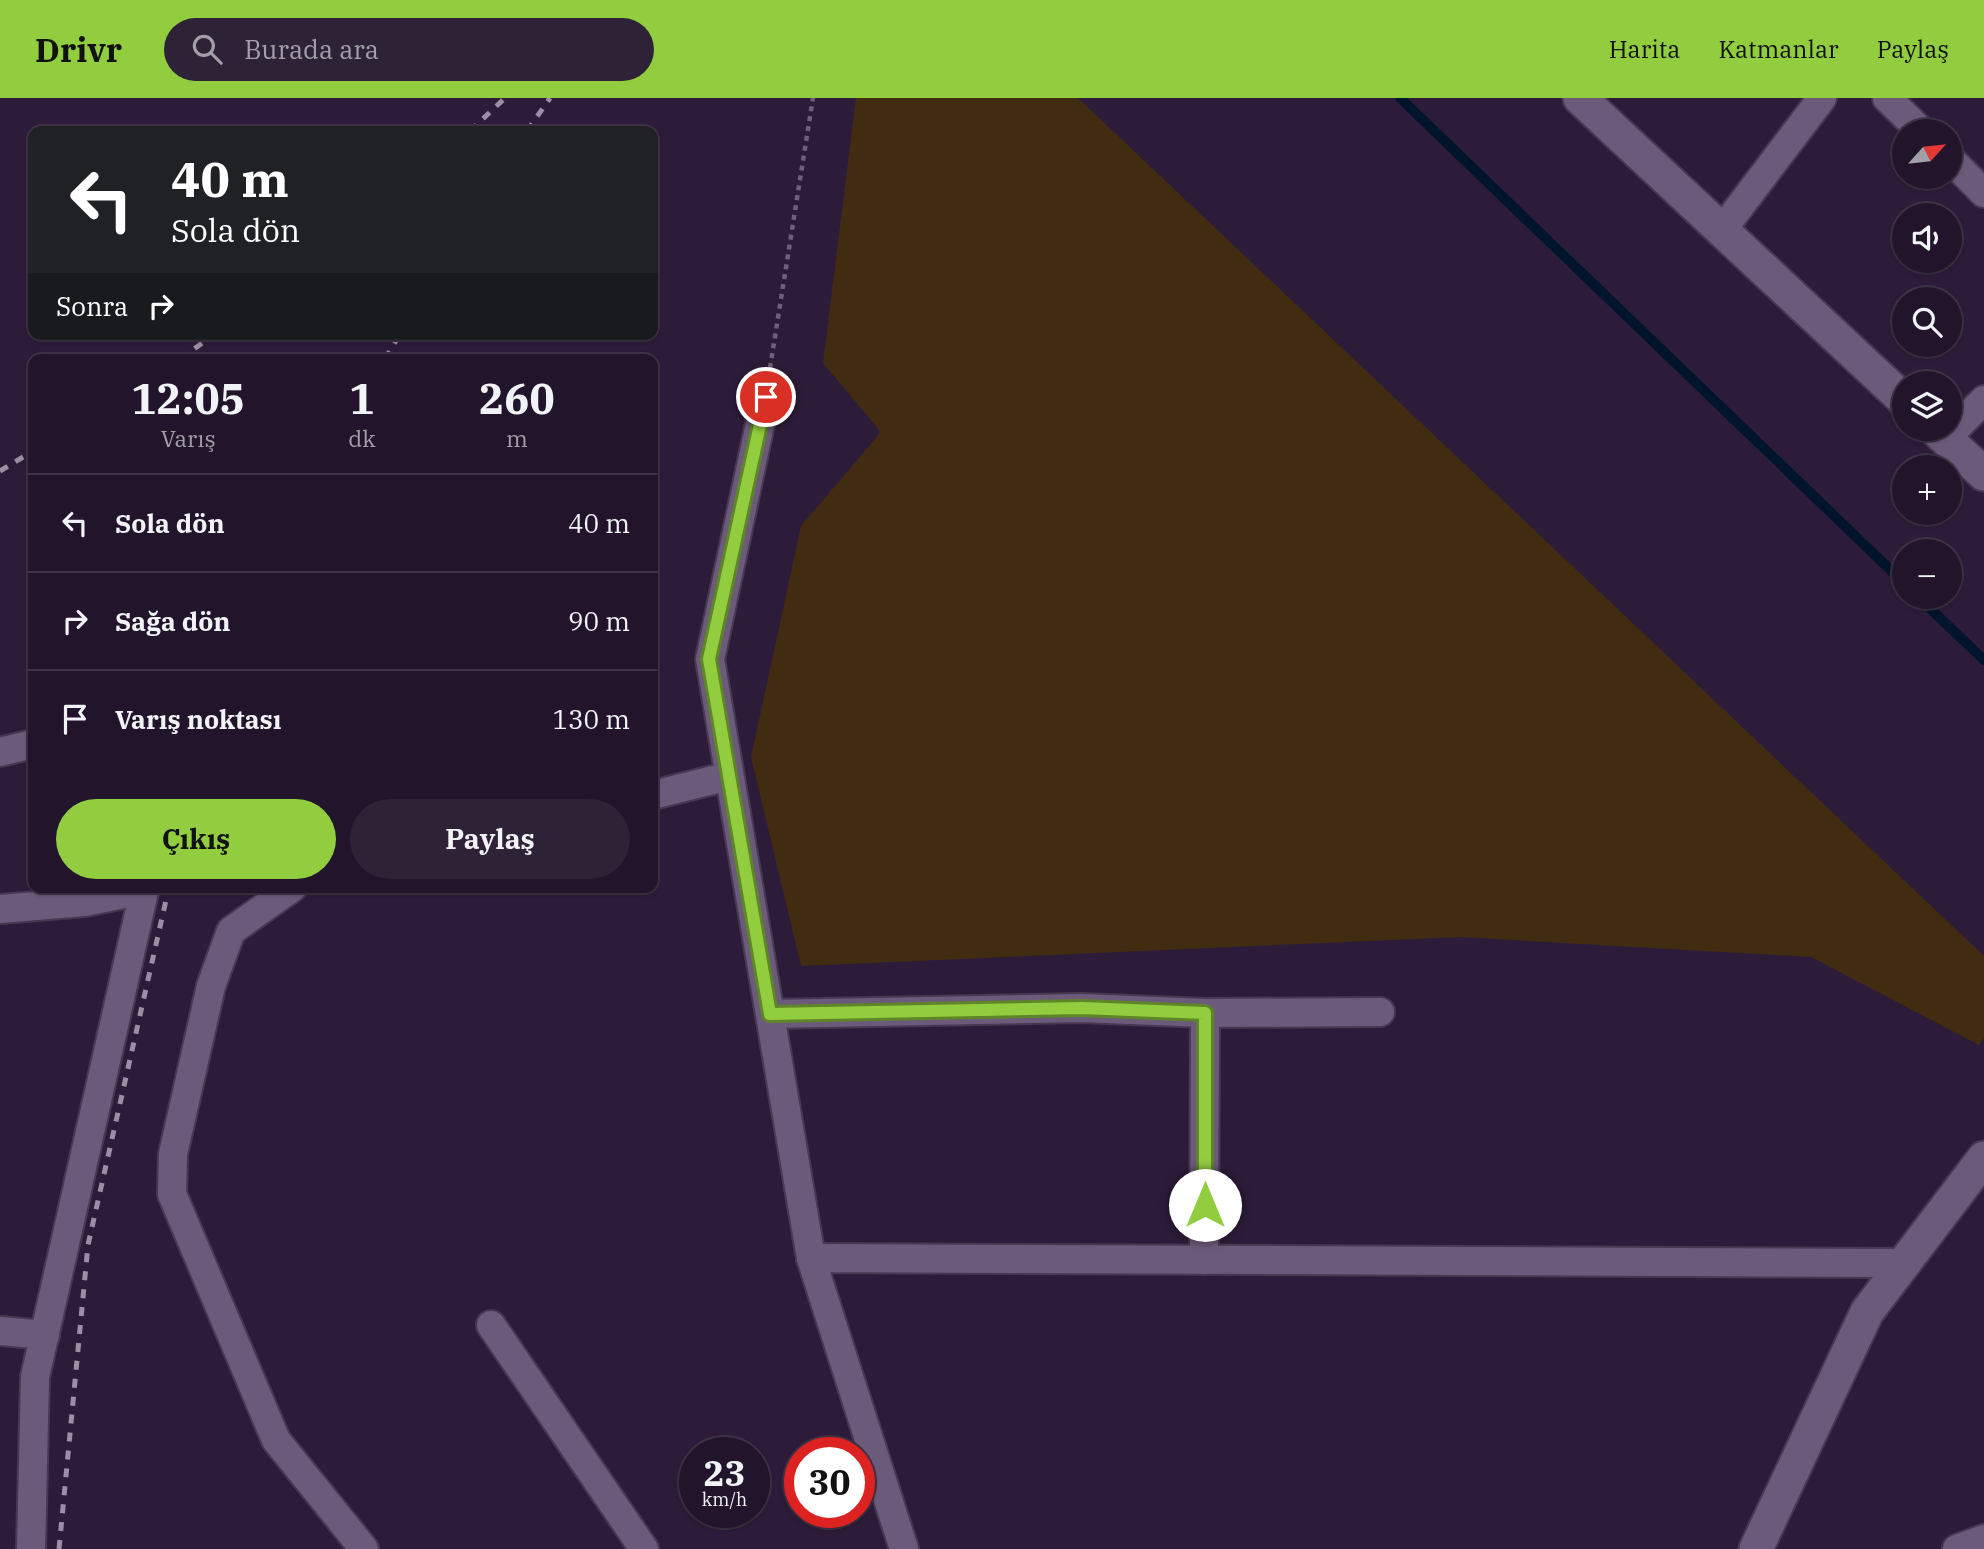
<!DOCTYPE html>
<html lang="tr">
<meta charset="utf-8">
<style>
:root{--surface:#22152b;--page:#2e2237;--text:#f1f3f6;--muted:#a29fa9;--line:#3f3447;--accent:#92cd3f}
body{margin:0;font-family:"IBM Plex Serif",serif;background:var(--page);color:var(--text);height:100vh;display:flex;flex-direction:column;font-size:26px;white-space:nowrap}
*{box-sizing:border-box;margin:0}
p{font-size:23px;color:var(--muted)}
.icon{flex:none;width:38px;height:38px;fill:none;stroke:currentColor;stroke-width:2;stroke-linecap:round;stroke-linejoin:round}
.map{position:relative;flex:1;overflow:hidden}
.side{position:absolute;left:28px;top:256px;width:630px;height:539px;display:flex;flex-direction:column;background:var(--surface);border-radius:14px;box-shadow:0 2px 5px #0004,0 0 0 2px var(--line)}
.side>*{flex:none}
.hud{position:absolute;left:28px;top:28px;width:630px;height:214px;border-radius:14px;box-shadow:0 2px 5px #0004,0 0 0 2px var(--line);background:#202124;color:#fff;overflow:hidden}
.needle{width:46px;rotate:63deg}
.buttons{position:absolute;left:1892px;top:21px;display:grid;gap:14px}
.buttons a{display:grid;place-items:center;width:70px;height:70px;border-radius:50%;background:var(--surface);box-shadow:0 2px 5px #0004,0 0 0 2px var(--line);font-size:35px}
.speed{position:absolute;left:679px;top:1339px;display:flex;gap:14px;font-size:35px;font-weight:700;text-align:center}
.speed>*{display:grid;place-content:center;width:91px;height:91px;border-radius:50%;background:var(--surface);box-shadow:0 2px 5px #0004,0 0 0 2px var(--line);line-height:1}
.speed small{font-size:18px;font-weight:400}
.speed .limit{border:10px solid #d22;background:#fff;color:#111}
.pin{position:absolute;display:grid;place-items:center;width:60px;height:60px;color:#fff;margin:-30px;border:4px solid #fff;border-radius:50%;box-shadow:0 2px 7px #0007}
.me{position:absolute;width:77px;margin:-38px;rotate:0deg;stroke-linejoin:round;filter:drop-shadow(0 0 5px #0008)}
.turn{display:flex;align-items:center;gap:24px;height:147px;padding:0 28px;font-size:32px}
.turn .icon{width:91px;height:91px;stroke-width:2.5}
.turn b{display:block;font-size:49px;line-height:60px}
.then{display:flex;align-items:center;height:66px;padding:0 28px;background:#0003;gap:14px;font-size:26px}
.eta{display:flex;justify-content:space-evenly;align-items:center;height:119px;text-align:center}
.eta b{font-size:42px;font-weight:700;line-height:49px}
.button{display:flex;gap:14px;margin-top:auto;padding:14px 28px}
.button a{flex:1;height:80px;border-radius:42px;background:var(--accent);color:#111;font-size:28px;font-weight:700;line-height:80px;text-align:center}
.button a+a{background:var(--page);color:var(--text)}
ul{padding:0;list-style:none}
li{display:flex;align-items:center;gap:21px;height:98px;padding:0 28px;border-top:2px solid var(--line)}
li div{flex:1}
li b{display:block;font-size:26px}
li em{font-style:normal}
header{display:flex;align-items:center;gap:42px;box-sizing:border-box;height:98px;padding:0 35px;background:var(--accent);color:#111}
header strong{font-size:33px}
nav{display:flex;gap:38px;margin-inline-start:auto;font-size:24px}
.search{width:490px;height:63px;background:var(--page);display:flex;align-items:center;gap:18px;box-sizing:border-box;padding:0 24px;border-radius:38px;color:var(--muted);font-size:26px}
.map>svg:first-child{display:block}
.green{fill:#412c12}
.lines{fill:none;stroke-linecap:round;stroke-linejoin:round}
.stream{stroke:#00142c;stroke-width:10}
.minor-casing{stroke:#473952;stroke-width:32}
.tertiary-casing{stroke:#473952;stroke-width:37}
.path{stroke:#6f607a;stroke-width:4.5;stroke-dasharray:5 5;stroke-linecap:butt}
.minor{stroke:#6c5a7b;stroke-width:28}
.tertiary{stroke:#6c5a7b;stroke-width:33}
.rail{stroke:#9b8ea5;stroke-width:5;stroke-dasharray:9 9;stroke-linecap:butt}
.route-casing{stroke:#5f8529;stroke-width:18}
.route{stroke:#92cd3f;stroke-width:12}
</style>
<header>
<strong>Drivr</strong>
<div class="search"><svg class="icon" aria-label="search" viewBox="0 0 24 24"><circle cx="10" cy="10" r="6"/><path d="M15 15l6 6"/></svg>Burada ara</div>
<nav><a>Harita</a><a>Katmanlar</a><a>Paylaş</a></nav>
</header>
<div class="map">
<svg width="1984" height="1451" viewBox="0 0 1984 1451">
<rect width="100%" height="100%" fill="#2d1c39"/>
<path class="green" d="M856,0H1078L1984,858V940L1979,947L1811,859L1460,839L801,868L751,659L801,428L881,334L823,265Z"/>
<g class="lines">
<g class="stream">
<path d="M1400,0L1904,485"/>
<path d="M1918,499L1984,562"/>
</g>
<g class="minor-casing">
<g id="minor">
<path d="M1887,0L1921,33"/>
<path d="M1950,61L1984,95"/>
<path d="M1722,132L1822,0"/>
<path d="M766,298L710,561L811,1160"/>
<path d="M1946,340L1984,302"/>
<path d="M0,654L33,646"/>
<path d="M653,697L729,678"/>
<path d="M293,789L231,833L211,888L173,1056L172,1096L276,1342L364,1451"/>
<path d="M0,811L84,804L144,792"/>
<path d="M770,916L1082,910L1205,915L1380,914"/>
<path d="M1204,1162L1205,915"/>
<path d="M491,1227L644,1451"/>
<path d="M0,1233L45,1237"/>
<path d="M31,1451L35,1279L145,789"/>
<path d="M904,1451L811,1160L1905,1165"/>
<path d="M1957,1451L1984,1441"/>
</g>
</g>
<g class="tertiary-casing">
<g id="tertiary">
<path d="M1580,0L1904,302"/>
<path d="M1935,331L1984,376"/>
<path d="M1756,1451L1867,1214L1984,1060"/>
</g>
</g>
<path class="path" d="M770,270L813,0"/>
<use href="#minor" class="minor"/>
<use href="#tertiary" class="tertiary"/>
<g class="rail">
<path d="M470,33L505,0"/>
<path d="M527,33L550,0"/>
<path d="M180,261L215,236"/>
<path d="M385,261L400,236"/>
<path d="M0,373L33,353"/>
<path d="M59,1451L88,1147L169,789"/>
</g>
</g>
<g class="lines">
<g class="route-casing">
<path id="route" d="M766,299L709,561L770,916L1082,910L1205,915V1107"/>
</g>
<use href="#route" class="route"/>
</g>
</svg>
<div class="buttons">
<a><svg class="needle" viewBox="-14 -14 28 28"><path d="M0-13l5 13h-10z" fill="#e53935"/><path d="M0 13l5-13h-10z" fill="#a29fa9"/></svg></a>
<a><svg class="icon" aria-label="sound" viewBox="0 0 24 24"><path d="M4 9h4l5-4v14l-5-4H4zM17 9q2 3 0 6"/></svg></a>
<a><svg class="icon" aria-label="search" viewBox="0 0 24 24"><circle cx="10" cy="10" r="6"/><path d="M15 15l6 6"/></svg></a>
<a><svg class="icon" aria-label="layers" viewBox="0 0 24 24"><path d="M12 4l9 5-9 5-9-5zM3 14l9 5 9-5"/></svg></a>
<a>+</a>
<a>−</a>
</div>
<div class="speed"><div>23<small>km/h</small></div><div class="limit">30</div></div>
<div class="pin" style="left:766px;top:299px;background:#d93025"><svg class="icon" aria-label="arrive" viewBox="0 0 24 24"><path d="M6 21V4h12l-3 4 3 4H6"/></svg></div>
<svg class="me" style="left:1205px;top:1107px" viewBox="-20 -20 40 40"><circle r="19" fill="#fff"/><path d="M0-13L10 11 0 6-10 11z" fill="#92cd3f"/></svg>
<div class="hud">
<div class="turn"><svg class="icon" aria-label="left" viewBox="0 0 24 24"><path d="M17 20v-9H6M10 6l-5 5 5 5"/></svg><div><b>40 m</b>Sola dön</div></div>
<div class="then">Sonra<svg class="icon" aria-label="right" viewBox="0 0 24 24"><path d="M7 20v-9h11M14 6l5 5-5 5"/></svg></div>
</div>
<section class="side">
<div class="eta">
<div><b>12:05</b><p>Varış</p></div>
<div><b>1</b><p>dk</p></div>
<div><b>260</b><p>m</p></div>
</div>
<ul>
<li><svg class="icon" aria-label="left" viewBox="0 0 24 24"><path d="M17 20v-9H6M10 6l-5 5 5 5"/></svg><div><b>Sola dön</b></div><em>40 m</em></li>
<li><svg class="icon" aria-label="right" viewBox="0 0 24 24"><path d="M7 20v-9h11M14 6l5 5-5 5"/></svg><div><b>Sağa dön</b></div><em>90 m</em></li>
<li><svg class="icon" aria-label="arrive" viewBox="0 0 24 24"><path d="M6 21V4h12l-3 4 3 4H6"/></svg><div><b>Varış noktası</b></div><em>130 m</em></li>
</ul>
<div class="button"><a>Çıkış</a><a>Paylaş</a></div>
</section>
</div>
